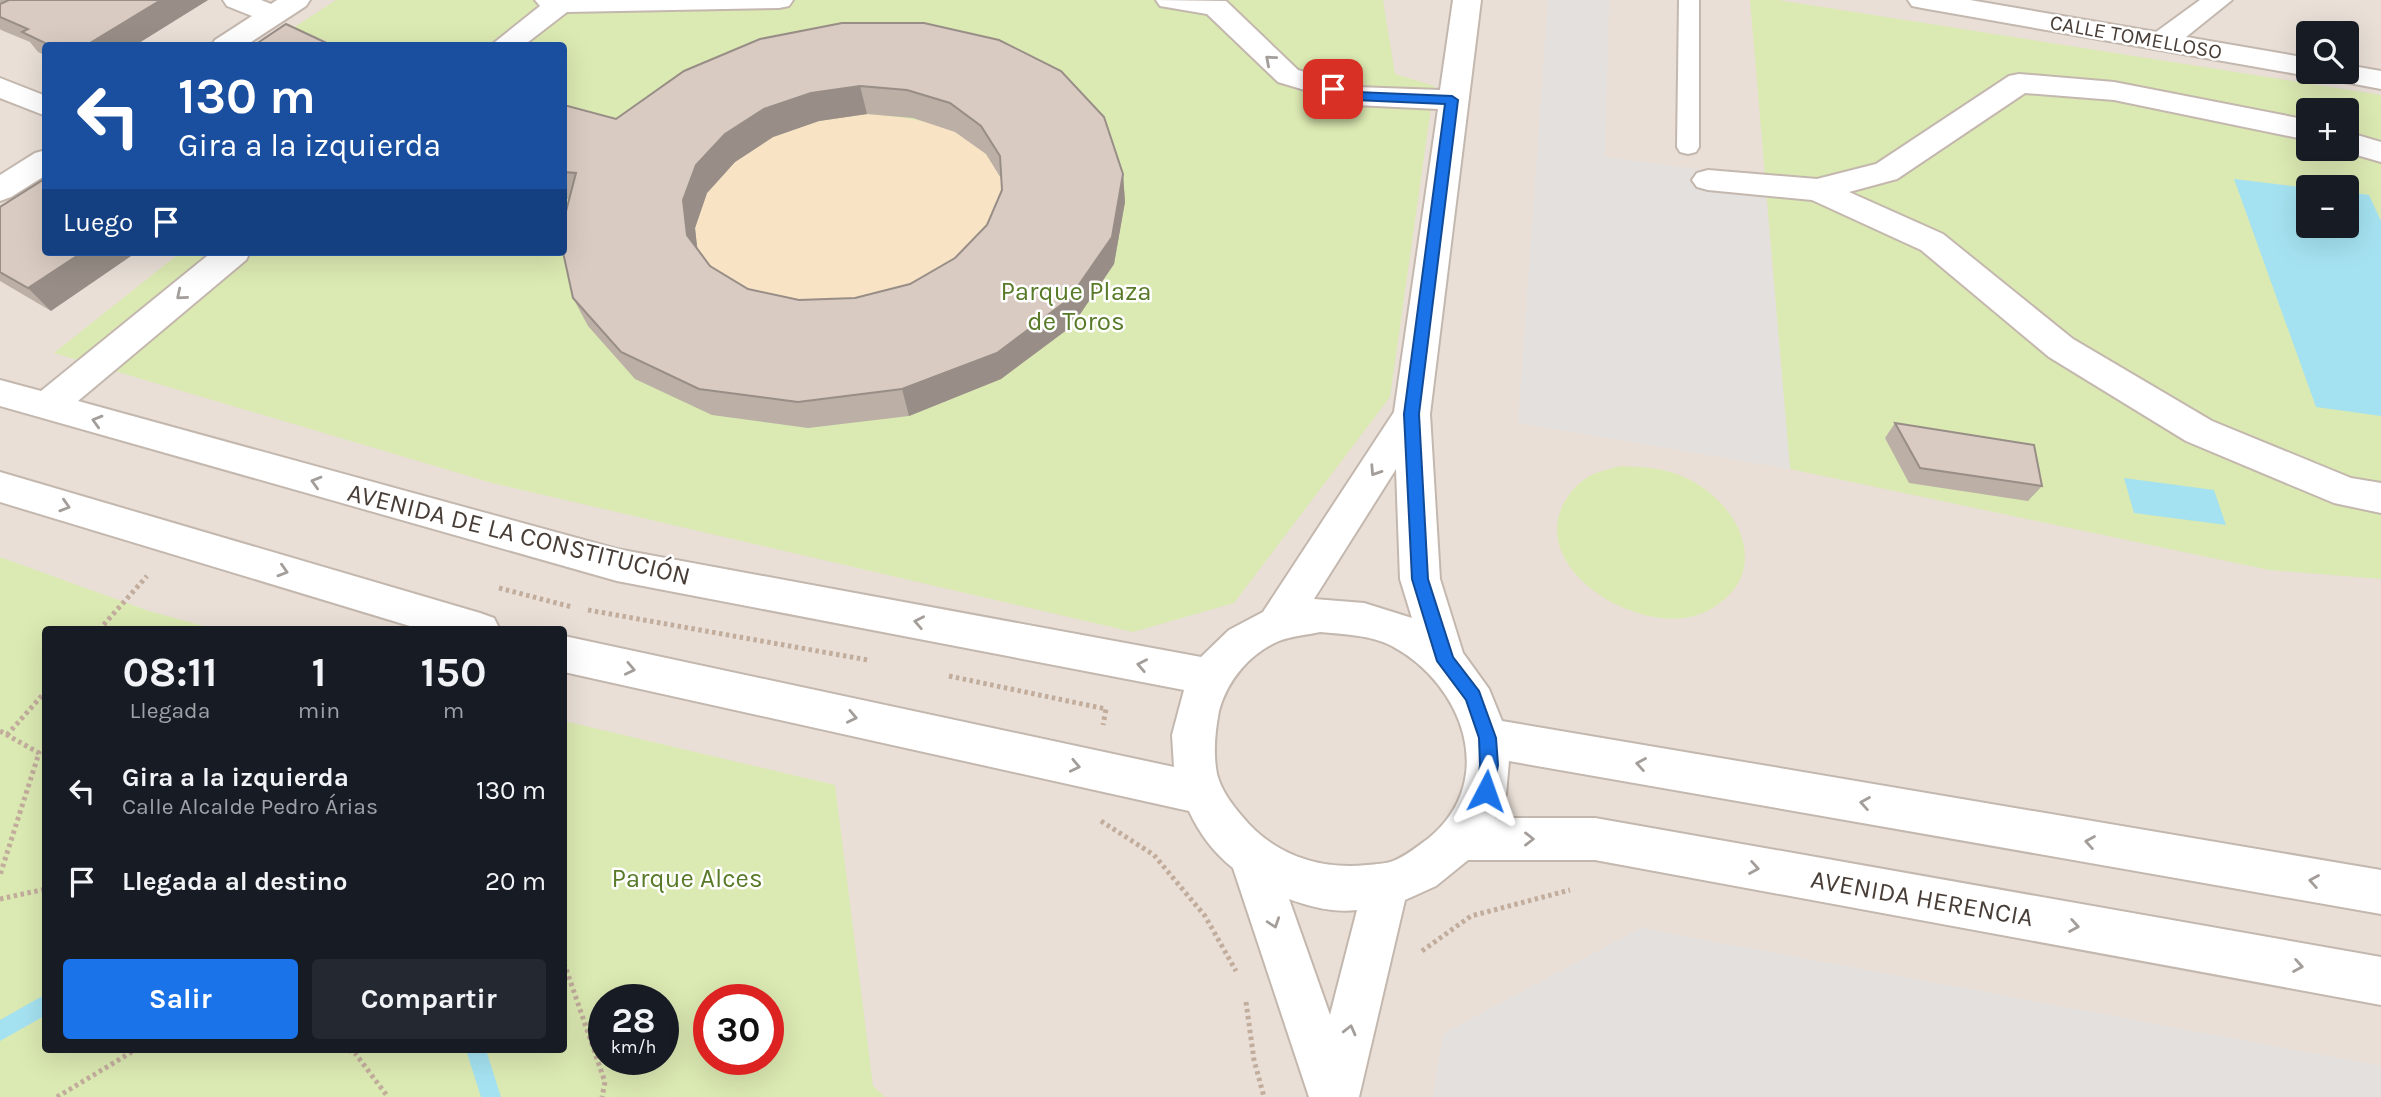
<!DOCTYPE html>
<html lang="es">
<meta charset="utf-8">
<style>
:root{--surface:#171b24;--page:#242831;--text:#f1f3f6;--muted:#9ea1a6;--accent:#1a73e8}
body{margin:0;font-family:Karla,sans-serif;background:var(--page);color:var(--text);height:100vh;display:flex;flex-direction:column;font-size:26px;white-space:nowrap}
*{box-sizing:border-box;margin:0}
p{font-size:23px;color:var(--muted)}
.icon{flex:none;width:38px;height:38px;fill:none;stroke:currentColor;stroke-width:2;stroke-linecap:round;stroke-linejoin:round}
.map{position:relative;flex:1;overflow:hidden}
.sheet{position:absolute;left:42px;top:626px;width:525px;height:427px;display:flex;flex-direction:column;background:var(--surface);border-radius:7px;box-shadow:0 7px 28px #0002}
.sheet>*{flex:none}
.hud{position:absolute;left:42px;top:42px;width:525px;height:214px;border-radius:7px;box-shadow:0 7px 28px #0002;background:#1a4fa0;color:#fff;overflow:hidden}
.buttons{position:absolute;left:2296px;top:21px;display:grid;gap:14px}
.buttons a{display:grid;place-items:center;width:63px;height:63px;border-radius:7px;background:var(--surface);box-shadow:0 7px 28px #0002;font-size:35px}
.speed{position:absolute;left:588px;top:984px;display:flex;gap:14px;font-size:35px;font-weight:700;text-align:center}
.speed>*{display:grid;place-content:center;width:91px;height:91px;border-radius:50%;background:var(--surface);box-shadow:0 7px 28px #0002;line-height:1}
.speed small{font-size:18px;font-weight:400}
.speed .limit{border:10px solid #d22;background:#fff;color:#111}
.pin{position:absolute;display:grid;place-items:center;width:60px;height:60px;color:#fff;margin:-30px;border-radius:14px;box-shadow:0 4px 10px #0006}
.me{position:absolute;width:77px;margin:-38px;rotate:4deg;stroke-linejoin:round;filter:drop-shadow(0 0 5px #0008)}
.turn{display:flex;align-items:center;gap:24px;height:147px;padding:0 21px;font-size:32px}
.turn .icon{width:91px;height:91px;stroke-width:2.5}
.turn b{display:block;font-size:49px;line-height:60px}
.then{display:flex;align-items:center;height:66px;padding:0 21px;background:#0003;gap:14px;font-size:26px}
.eta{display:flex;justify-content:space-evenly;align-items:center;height:119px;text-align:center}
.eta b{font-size:42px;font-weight:700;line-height:49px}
.primary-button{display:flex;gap:14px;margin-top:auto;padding:14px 21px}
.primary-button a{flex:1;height:80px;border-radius:7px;background:var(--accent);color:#fff;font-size:28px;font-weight:700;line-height:80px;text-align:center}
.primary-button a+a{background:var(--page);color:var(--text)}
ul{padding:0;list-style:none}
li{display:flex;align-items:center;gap:21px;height:91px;padding:0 21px}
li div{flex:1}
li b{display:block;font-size:26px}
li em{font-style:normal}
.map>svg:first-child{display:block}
.residential{fill:#e9dfd7;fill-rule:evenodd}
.green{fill:#dbe9b2;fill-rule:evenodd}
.sand{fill:#f8e3c5}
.parking{fill:#e3e0de}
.water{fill:#a5e2f1}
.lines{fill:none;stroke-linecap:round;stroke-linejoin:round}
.stream{fill:#a5e2f1;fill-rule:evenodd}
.service-casing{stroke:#c3b7ae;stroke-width:4}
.pedestrian-casing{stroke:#c3b7ae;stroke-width:4}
.minor-casing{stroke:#c3b7ae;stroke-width:4}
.path{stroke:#c2ad9c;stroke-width:5;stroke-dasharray:3.5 3.5;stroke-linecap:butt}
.service{fill:#fff;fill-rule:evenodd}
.pedestrian{fill:#fff;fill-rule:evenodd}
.minor{fill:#fff;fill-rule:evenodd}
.wall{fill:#bbafa6;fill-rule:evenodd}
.shaded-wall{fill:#988e87}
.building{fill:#d9cbc1;stroke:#988e87;stroke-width:2;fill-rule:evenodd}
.oneway{stroke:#a49e9b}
.route{fill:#1a73e8;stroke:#114b97;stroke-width:2}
.labels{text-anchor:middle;stroke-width:5;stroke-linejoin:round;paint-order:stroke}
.far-street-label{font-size:21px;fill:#483e37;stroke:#fff}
.park-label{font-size:26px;fill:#597b29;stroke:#fff}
.street-label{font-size:26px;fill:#483e37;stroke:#fff}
</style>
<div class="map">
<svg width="2381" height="1097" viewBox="0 0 2381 1097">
<rect width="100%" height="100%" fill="#f5efe9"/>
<path class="residential" d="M0,0H2381V1097H0ZM2308,33H2347V72H2308ZM46,46H564V252H46ZM2308,110H2347V149H2308ZM2308,187H2347V226H2308ZM46,630H564V1050H46ZM604,999H663V1059H604ZM709,999H768V1059H709Z"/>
<g class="green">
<path d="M336,0H1383L1395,74L1434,86L1390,397L1234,603L1133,632L492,483L54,353L181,252H564V46L336,45L293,28Z"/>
<path d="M1750,0H1778L2381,95V579L2269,570L1790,469ZM2308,110H2347V149H2308ZM2308,187H2347V226H2308Z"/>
<path d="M1621,466C1643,467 1664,468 1684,477C1742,503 1776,577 1705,612C1644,641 1525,570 1565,501C1572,489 1583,478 1596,473C1604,470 1613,468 1621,466Z"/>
<path d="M0,557L149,611L218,630H46V1050H564V721L835,785L873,1086L885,1097H0ZM604,999H663V1059H604ZM709,999H768V1059H709Z"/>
</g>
<path class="sand" d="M867,114C907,118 959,121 987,156C994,164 999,175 1004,184L992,253L808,327L699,263L695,228L707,193L735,162L773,137L819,121Z"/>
<g class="parking">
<path d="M1548,0H1609L1605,157L1764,178L1790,469L1518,423Z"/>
<path d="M1641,928L2381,1066V1097H1433L1443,1034Z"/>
</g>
<g class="water">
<path d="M2234,179L2308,188V226H2347V192L2369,195L2381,221V416L2316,407Z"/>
<path d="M2124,478L2214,490L2226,525L2134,513Z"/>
</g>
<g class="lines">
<g class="stream">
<path d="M46,994V1015L0,1041V1020Z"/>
<path d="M466,1050H486L501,1097H481Z"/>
</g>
<g class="service-casing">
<path id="service" d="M1679,0H1699V147L1696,152L1688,154L1680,152L1677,147Z"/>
</g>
<g class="pedestrian-casing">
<g id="pedestrian">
<path d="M2019,74L2114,82L2308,120V140L2114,100L2025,93L1897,179L1849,192L1943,234L2073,339L2212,421L2351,478L2381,483V513L2334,503L2186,441L2049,357L1921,250L1812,200L1708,190L1697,187L1692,180L1697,173L1708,170L1817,179L1876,164L2009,76Z"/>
<path d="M2347,132L2381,142V162L2336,149H2347Z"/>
</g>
</g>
<g class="minor-casing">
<g id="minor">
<path d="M223,0H261L271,4L277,0H310L306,6L245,46H211L215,40L252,16L227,6Z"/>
<path d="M535,0H793L789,6L779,8L567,12L523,46H490L540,6Z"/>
<path d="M1156,0L1226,1L1298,70L1356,87L1440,90L1453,0H1481L1430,414L1440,579L1463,653L1489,689L1502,721L2381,870V914L1509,761L1506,794L1495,818H1595L2381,957V1005L1595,860H1468L1436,886L1405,900L1359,1097H1309L1233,868C1214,853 1199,833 1189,811L564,672V636L1174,767L1172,735L1184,690L617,581L0,406V380L41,391L212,252H250L246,260L78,401L617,549L1201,657L1229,630L1263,612L1394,412L1438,109L1355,105L1278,82L1207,14L1160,6ZM1396,469L1400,579L1412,618L1364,603L1314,599ZM1320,632C1343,634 1371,635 1392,646C1463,684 1499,780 1429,838C1418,846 1406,856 1393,861C1385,864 1376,864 1367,865C1318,870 1272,854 1241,815C1231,803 1221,790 1217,774C1213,753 1215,732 1219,711C1227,681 1249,654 1279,641C1291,636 1307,635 1320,632ZM1289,899C1310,907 1334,913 1357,910L1330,1015Z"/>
<path d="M1908,0H1970L2156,32L2200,0H2232L2186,37L2308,58V72H2347V65L2381,71V89L2323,78L2319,72L2308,76L1922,8L1912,6Z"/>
<path d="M0,78L46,96V116L0,98Z"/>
<path d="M46,150V175L11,197L0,201V175L35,153Z"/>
<path d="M0,472L480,613L494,618L500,630H423L0,502Z"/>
</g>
</g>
<g class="path">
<path d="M499,588L572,607"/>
<path d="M588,610L868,660"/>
<path d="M99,630L147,576"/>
<path d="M949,676L1106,709L1103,725"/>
<path d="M0,731L39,753L0,875"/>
<path d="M7,735L46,691"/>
<path d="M1101,821L1154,855L1205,916L1236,971"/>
<path d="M0,899L46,889"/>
<path d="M1422,951L1471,916L1570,890"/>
<path d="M564,963L605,1082L602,1097"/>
<path d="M1246,1002L1254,1060L1264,1097"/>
<path d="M348,1050L355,1053L388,1097"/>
<path d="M57,1097L135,1050"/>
</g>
<use href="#service" class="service"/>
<use href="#pedestrian" class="pedestrian"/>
<use href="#minor" class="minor"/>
</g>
<g class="wall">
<path d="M0,0H208L134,46H46V56L38,52L30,42L1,30L0,29Z"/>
<path d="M842,23L1123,174L1125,202L1114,264L1072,326L1001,379L909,416L808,428L712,415L635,379L588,326L573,298L569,199H564V105L616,119ZM867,114L913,118L955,132L986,154L1002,180V190L987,225L955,258L910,284L855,298L799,300L748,289L710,266L697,249L695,228L707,193L735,162L773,137L819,121Z"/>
<path d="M0,207L51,311L0,281Z"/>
<path d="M1895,423L2042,486L2028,501L1909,483L1885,438Z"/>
</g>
<g class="shaded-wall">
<path d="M161,0H208L134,46H85Z"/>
<path d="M860,86L867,114L819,121L773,137L735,162L707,193L695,228L699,263L687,235L683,200L696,165L725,134L764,109L811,93Z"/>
<path d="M1123,174L1125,202L1114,264L1072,326L1001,379L909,416L902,389Z"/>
<path d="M83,252H137L51,311L28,288Z"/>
</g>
<g class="building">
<path d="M9,0H161L85,46H51L22,32L28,29L0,17V4Z"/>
<path d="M842,23H924L999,40L1061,71L1104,117L1123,174L1112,237L1069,299L997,353L902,389L798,402L699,389L621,352L573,298L563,252H564V219L576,173L564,172V105L616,119L684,71L760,39ZM860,86L907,90L950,103L981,126L1000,156L1002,190L987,225L955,258L910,284L855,298L799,300L748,289L710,266L687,235L683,200L696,165L725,134L764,109L811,93Z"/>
<path d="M286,24L333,46H253Z"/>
<path d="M46,178V252H83L28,288L0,272V207Z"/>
<path d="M1895,423L2034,445L2042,486L1920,468Z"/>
</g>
<defs><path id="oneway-chevron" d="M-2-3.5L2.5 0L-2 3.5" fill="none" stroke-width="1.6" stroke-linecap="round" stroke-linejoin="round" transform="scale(1.75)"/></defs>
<g class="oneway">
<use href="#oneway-chevron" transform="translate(1270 60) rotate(-139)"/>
<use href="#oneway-chevron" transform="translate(181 295) rotate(140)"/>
<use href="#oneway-chevron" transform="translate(97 421) rotate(-164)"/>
<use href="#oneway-chevron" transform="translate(1375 471) rotate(123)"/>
<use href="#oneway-chevron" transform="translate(316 482) rotate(-164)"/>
<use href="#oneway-chevron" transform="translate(65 506) rotate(17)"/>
<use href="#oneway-chevron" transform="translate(283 571) rotate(17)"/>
<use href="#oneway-chevron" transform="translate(919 622) rotate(-169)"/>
<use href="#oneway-chevron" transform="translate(1142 665) rotate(-169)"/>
<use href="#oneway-chevron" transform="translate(630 669) rotate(12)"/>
<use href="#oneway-chevron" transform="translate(852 717) rotate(12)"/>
<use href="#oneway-chevron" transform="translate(1641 764) rotate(-170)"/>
<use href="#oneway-chevron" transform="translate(1075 766) rotate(12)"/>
<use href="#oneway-chevron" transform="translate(1865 803) rotate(-170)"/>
<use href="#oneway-chevron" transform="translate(1529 839)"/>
<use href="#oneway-chevron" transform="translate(2090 842) rotate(-170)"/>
<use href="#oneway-chevron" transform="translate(1754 868) rotate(10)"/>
<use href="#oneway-chevron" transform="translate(2314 881) rotate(-170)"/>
<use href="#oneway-chevron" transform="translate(1274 923) rotate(71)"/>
<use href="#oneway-chevron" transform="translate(2074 926) rotate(10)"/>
<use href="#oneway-chevron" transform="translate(2298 966) rotate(10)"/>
<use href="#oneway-chevron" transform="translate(1350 1030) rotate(-76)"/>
</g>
<path class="route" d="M1333,86L1356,92L1452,96L1458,100L1419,414L1428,579L1453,657L1479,691L1496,738L1498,765L1492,797L1486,800L1480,797L1477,791L1480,765L1479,738L1466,700L1437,661L1412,579L1404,414L1445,104L1355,100L1329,92V87Z"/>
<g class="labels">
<g class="far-street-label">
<text transform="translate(2136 37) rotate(10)" y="7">CALLE TOMELLOSO</text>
</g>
<g class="park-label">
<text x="1076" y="300">Parque Plaza<tspan x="1076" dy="30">de Toros</tspan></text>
<text x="687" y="887">Parque Alces</text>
</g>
<g class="street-label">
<text transform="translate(519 534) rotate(14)" y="9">AVENIDA DE LA CONSTITUCIÓN</text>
<text transform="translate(1922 898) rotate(10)" y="9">AVENIDA HERENCIA</text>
</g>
</g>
</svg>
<div class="buttons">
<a><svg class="icon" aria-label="search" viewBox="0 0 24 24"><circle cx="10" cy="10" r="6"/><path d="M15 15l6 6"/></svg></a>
<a>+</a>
<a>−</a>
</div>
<div class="speed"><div>28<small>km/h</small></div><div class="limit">30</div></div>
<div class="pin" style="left:1333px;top:89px;background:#d93025"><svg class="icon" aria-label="arrive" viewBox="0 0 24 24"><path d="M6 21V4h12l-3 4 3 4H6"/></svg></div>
<svg class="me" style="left:1486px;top:791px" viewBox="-20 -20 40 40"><path d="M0-17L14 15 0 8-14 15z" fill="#1a73e8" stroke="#fff" stroke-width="4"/></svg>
<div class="hud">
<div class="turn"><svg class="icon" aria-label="left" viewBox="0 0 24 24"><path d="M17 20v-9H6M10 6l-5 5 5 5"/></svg><div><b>130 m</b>Gira a la izquierda</div></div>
<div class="then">Luego<svg class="icon" aria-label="arrive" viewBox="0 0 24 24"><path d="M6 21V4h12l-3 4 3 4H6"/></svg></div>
</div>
<section class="sheet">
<div class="eta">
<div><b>08:11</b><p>Llegada</p></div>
<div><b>1</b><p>min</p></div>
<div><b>150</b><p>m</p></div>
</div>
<ul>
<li><svg class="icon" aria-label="left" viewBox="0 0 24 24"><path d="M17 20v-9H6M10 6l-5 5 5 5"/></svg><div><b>Gira a la izquierda</b><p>Calle Alcalde Pedro Árias</p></div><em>130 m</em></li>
<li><svg class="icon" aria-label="arrive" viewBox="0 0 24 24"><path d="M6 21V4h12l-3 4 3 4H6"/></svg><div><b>Llegada al destino</b></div><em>20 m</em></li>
</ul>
<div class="primary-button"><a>Salir</a><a>Compartir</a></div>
</section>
</div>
